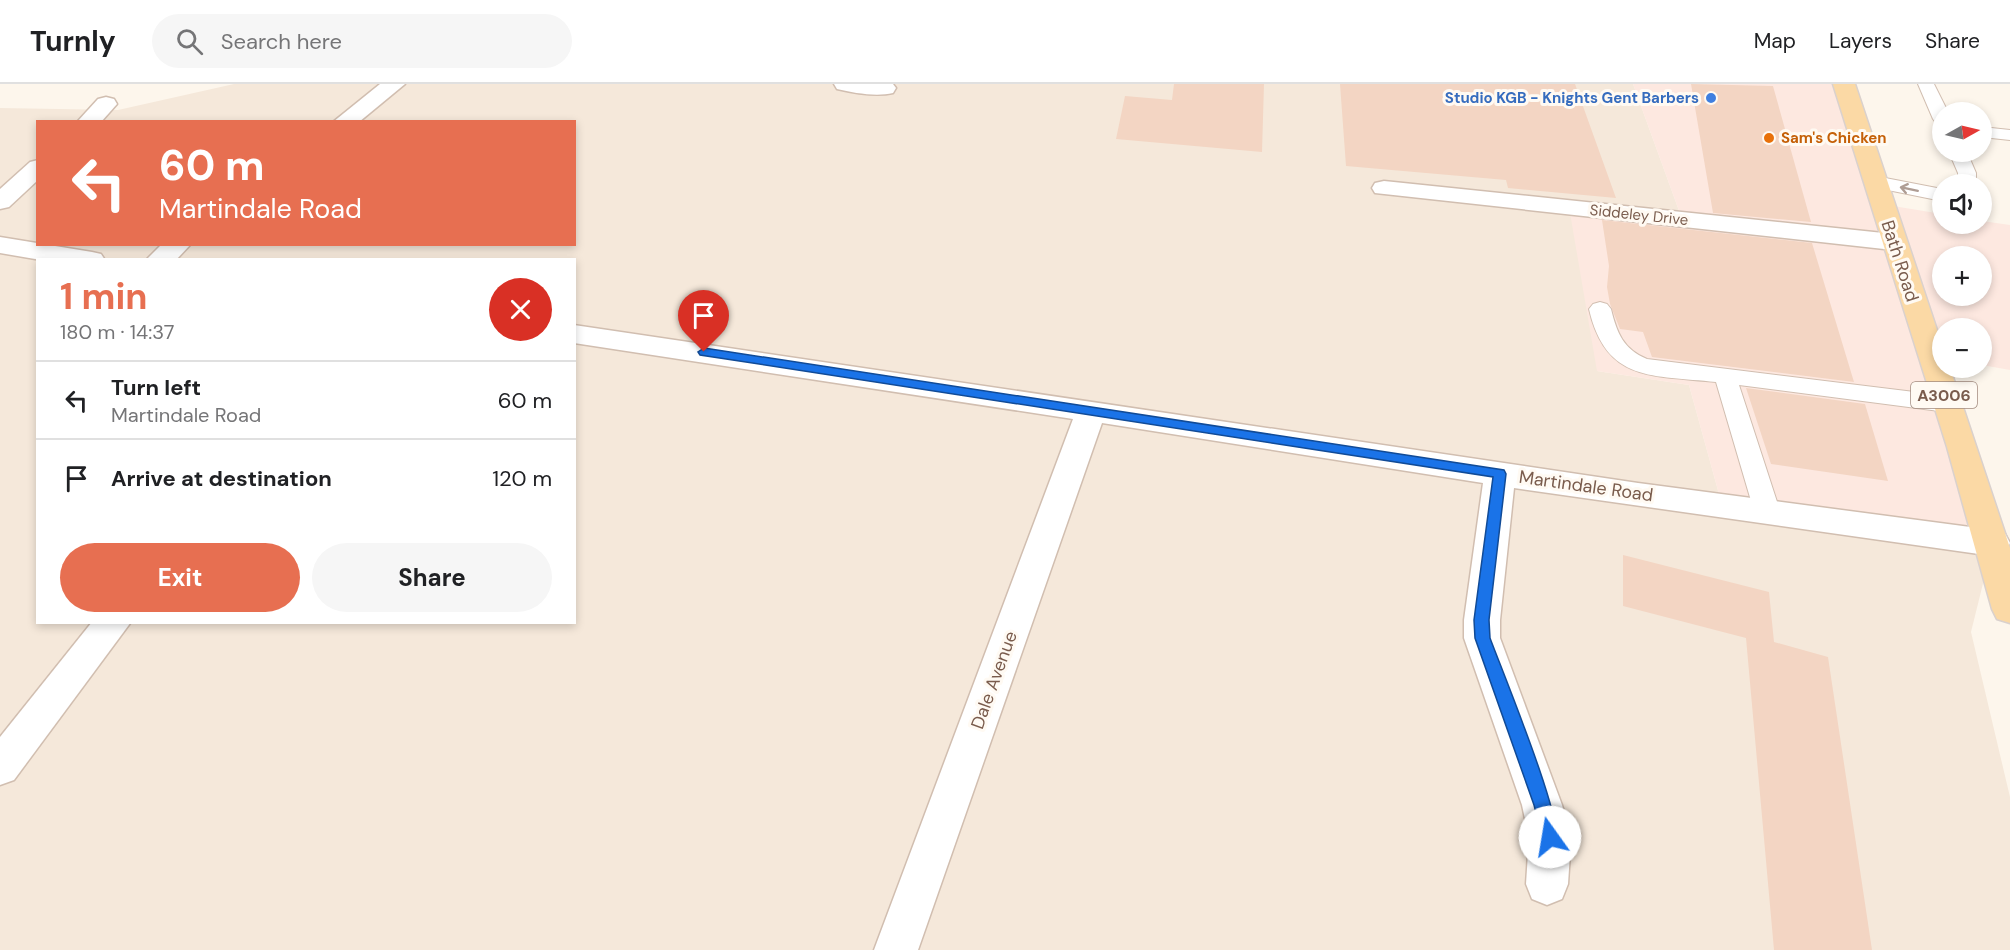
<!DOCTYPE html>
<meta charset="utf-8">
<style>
:root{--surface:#fff;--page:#f6f6f6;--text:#202124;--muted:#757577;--line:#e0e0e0;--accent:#e76f51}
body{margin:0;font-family:"DM Sans",sans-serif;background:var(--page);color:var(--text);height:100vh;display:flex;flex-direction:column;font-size:22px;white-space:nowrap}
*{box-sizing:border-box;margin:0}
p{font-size:20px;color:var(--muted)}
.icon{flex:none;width:33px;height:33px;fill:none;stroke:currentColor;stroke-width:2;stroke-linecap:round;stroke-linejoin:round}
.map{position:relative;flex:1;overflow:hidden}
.details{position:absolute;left:36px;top:174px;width:540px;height:366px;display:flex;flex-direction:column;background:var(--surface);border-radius:0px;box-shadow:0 3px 9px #0003}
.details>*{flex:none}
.hud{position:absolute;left:36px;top:36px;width:540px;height:126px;border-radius:0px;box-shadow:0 3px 9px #0003;background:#e76f51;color:#fff;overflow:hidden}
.needle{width:39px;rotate:82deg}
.controls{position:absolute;left:1932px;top:18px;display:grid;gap:12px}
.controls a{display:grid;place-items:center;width:60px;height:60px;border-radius:50%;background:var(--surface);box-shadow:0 3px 9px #0003;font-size:30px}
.pin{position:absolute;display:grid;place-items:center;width:51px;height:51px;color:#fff;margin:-62px -26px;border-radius:50% 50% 50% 0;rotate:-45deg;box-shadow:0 0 6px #0007}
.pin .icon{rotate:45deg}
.me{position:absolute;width:66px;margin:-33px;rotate:347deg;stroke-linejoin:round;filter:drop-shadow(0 0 4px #0008)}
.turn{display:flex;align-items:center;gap:21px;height:126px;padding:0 24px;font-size:27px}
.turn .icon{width:78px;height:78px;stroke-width:2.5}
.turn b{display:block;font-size:42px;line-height:51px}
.round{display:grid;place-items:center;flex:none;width:63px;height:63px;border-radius:32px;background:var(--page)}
.summary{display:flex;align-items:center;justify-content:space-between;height:102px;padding:0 24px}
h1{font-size:36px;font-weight:700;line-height:45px;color:var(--accent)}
.primary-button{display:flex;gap:12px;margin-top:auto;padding:12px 24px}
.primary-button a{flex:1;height:69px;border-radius:36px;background:var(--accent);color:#fff;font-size:24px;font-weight:700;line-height:69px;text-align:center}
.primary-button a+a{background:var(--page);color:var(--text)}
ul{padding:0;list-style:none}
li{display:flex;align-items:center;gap:18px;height:78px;padding:0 24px;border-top:2px solid var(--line)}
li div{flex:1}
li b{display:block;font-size:22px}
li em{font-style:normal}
header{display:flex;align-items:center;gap:36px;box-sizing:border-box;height:84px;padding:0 30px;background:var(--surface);border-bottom:2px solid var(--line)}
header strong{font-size:28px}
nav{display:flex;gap:33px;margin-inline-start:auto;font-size:21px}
.search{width:420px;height:54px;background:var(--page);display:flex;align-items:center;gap:15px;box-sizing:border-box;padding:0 21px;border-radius:33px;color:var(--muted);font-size:22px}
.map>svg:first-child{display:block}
.residential{fill:#f5e8da;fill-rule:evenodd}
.commercial{fill:#fde8e0;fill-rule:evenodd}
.building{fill:#f3d5c3}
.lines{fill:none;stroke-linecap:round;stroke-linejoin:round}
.service-casing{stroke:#d1beb0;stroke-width:2}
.minor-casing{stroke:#d1beb0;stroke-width:3}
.primary-casing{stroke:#dad1cd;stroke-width:3}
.service{fill:#fff;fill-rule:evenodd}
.minor{fill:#fff;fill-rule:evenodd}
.primary{fill:#fbd9a5;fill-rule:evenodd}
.oneway{stroke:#af9d94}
.route{fill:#1a73e8;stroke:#114b97;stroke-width:1.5}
.shop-dot{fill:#3f7fe0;stroke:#fffaf3;stroke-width:2}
.food-dot{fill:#e8710a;stroke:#fffaf3;stroke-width:2}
.labels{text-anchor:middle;stroke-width:6;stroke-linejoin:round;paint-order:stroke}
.far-shop-label{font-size:15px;font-weight:bold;fill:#366cbe;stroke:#fffaf3;text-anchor:end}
.far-food-label{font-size:15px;font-weight:bold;fill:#c56008;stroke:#fffaf3;text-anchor:start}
.far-street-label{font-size:15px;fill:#7a5c4d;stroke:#fffaf3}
.shield{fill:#fffaf3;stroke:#a28b7f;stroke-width:1.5}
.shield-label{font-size:16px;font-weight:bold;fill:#7a5c4d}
.street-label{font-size:18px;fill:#7a5c4d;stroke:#fffaf3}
</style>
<header>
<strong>Turnly</strong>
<div class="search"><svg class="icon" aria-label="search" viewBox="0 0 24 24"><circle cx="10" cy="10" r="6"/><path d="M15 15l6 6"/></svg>Search here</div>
<nav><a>Map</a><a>Layers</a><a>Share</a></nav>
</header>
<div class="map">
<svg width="2010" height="866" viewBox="0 0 2010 866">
<rect width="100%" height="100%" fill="#fdf6ec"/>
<path class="residential" d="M234,0H1633L1682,135L1597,287L1689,301L1722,421L1993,459L1971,548L2010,713V866H0V24L118,26ZM38,38H574V160H38ZM38,176H574V538H38Z"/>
<path class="commercial" d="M1633,0H1844L1881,120L1942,130V140H1982V137L2010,141V286L1982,281V244H1942V273L1932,271L1993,459L1722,421L1689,301L1597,287L1569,123L1682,135ZM1942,172H1982V212H1942Z"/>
<g class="building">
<path d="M1174,0H1264L1262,68L1116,55L1125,12L1172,16Z"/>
<path d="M1340,0H1575L1616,114L1508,104L1506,96L1346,82Z"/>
<path d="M1691,0L1773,2L1811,138L1713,129Z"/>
<path d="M1602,136L1812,159L1854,298L1652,273L1643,248L1620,245L1610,220L1607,203L1609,182Z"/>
<path d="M1746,304L1865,320L1888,397L1771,380Z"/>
<path d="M1623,471L1769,508L1774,558L1828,573L1872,866H1774L1746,554L1623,522Z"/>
</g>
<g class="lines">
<g class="service-casing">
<g id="service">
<path d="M1918,0H1934L1948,28H1942V40L1936,39L1933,35Z"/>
<path d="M1982,43L2010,46V56L1982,53Z"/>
<path d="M1949,68H1967L1976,89V100H1958V89Z"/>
<path d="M1875,92L1942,105V117L1868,102L1866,98L1868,94Z"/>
<path d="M1600,218L1607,220L1611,225C1617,249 1623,265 1647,275L1947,312L1955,314L1959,320L1955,326L1947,328L1739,301L1780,427L1776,434L1767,436L1758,434L1754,427L1716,298C1653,291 1606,299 1589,225L1593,220Z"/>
</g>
</g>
<g class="minor-casing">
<g id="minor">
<path d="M380,0H405L359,38H333Z"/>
<path d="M834,0H893L896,4L893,9C876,13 854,9 837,5Z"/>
<path d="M106,13L114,15L117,20L101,38H77L98,15Z"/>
<path d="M38,76V96L9,123L0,125V105L30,78Z"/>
<path d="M1384,97L1893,150L1902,153L1906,158L1902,163L1893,166L1375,109L1372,104L1375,99Z"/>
<path d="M0,153L92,168L101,170L105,176H41L0,169Z"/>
<path d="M162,160H191L176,176H146Z"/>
<path d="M574,241L1638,399L1993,446L2005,450L2010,459L2005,468L1993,472L1514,404L1500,536V554L1562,721L1571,754L1568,800L1562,815L1547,821L1532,815L1526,800L1529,754L1522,721L1464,554V536L1483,399L1102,339L918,866H874L1073,335L574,259Z"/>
<path d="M92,538H131L14,696L0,701V653Z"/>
</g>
</g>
<g class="primary-casing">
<path id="primary" d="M1833,0H1855L1942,261V284H1950L2010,464V539L1997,535L1992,525L1947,363Z"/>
</g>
<use href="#service" class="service"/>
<use href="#minor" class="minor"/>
<use href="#primary" class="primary"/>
</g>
<defs><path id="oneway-shaft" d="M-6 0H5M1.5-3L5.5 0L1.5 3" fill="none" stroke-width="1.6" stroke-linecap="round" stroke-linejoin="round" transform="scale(1.5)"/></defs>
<use class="oneway" href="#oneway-shaft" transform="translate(1909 105) rotate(-168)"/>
<path class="route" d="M704,264L1504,386L1506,390L1489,536L1490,554C1501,584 1565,739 1556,759L1550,762L1544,759L1534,721L1475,554L1474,536L1493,393L700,271L698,268Z"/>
<circle class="shop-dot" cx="1711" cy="14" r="6"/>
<circle class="food-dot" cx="1769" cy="54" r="6"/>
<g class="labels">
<g class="far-shop-label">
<text x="1699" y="19">Studio KGB - Knights Gent Barbers</text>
</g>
<g class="far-food-label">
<text x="1781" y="59">Sam's Chicken</text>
</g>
<g class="far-street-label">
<text transform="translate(1639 131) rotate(6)" y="5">Siddeley Drive</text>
</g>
<rect class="shield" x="1911" y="298" width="66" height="26" rx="4.5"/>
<g class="shield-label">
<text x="1944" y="317">A3006</text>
</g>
<g class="street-label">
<text transform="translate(1900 177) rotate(72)" y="6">Bath Road</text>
<text transform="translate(1586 402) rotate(8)" y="6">Martindale Road</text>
<text transform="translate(994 596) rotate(-70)" y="6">Dale Avenue</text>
</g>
</g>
</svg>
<div class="controls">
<a><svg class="needle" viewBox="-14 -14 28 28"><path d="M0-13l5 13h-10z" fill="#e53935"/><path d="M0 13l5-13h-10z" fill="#757577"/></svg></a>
<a><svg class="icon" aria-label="sound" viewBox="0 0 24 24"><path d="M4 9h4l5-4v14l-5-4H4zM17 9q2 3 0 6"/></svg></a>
<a>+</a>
<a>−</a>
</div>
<div class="pin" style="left:704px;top:268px;background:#d93025"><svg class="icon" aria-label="arrive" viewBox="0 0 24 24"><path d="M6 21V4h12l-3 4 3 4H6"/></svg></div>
<svg class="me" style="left:1550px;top:753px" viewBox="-20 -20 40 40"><circle r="19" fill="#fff"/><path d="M0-13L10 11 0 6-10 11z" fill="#1a73e8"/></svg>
<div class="hud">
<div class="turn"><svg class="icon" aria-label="left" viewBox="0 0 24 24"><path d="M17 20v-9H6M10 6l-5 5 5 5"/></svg><div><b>60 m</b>Martindale Road</div></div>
</div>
<section class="details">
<div class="summary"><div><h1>1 min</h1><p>180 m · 14:37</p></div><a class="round" style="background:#d93025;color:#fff"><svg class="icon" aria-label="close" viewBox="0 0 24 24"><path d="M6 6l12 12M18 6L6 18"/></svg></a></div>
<ul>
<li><svg class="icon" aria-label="left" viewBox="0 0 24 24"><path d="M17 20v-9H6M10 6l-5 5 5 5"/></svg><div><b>Turn left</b><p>Martindale Road</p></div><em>60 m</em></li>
<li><svg class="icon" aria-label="arrive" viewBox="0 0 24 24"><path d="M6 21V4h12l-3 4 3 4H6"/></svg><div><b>Arrive at destination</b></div><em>120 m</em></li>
</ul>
<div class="primary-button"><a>Exit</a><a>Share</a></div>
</section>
</div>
